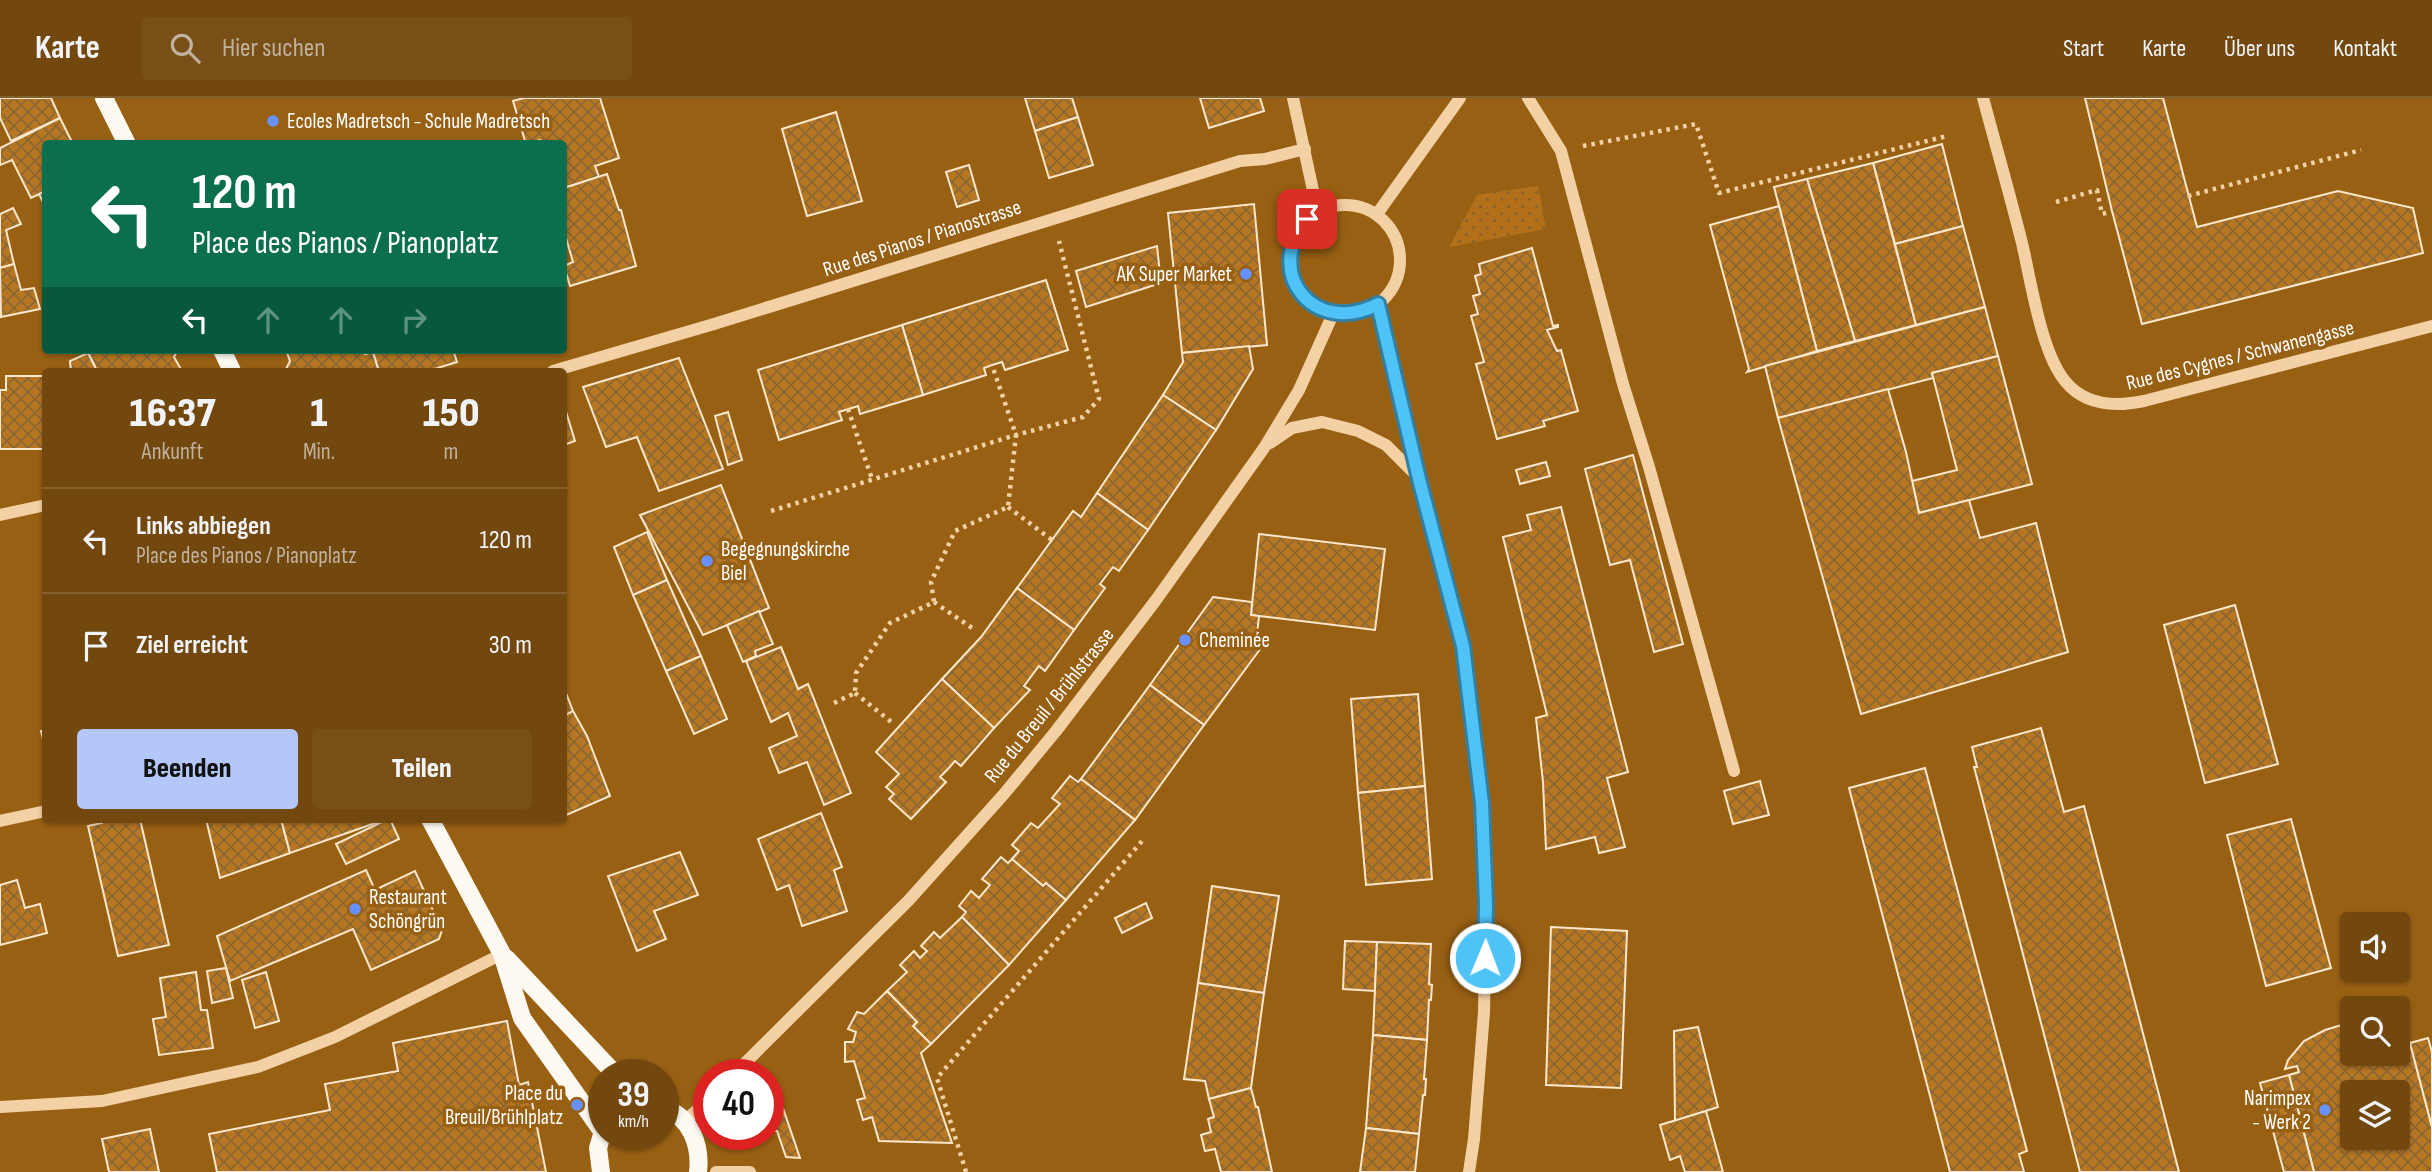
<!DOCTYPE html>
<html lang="de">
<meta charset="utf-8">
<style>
:root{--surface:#72480e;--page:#774f17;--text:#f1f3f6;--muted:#c1b29e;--line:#84602e;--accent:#b3c7fa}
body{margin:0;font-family:"Sofia Sans Condensed",sans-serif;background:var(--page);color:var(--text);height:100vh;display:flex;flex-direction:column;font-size:26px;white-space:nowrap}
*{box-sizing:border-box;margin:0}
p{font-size:23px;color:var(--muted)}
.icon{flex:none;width:38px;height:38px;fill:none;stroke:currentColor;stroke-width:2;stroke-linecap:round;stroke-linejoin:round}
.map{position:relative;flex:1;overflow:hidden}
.side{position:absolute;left:42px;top:270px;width:525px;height:455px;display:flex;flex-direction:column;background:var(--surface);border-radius:7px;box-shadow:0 2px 5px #0004}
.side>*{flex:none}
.top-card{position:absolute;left:42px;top:42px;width:525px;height:214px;border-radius:7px;box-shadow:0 2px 5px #0004;background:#0b6e4f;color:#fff;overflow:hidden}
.fabs{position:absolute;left:2340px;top:814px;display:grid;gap:14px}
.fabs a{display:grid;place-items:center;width:70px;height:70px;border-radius:7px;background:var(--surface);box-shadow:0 2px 5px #0004;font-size:35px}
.speed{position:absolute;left:588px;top:961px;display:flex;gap:14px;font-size:35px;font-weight:700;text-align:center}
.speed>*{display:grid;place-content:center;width:91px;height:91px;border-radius:50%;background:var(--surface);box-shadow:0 2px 5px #0004;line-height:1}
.speed small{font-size:18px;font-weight:400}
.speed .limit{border:10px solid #d22;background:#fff;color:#111}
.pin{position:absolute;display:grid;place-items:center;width:60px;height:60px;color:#fff;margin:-30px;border-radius:14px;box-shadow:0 4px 10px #0006}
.me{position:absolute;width:77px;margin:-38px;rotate:1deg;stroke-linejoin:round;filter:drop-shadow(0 0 5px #0008)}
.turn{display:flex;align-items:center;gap:24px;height:147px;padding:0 35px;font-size:32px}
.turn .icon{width:91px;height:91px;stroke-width:2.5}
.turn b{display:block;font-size:49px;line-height:60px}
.lanes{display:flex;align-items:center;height:66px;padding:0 35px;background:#0003;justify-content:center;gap:35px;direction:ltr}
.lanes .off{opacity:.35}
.eta{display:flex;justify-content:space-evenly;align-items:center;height:119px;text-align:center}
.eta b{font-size:42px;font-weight:800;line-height:49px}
.button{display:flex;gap:14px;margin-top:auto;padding:14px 35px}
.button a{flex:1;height:80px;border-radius:7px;background:var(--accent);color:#111;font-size:28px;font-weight:800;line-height:80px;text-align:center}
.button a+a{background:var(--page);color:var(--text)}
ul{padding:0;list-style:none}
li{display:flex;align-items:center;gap:21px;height:105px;padding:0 35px;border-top:2px solid var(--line)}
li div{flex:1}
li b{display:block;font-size:26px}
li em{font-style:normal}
header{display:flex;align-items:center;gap:42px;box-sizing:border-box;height:98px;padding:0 35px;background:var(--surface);border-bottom:2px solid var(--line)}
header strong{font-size:33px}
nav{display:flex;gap:38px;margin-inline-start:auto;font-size:24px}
.search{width:490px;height:63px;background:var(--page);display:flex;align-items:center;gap:18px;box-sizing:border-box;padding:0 24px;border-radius:7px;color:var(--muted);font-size:26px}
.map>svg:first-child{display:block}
.grass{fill:url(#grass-dots)}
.building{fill:url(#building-cross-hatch);stroke:#fde8cd;stroke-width:2;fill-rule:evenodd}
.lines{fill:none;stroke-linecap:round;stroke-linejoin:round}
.path{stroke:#f3d1a5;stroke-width:4.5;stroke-dasharray:3.5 5;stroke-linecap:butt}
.minor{stroke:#f3d1a5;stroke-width:12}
.major{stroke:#fffaf1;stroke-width:18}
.route-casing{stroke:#337fa1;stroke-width:18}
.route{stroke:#4fc3f7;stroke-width:12}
.poi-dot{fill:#6791ff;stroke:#986013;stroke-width:2.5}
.labels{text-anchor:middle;stroke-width:7;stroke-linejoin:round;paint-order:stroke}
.poi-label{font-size:21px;fill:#fff;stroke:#986013;text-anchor:start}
.street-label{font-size:21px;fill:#fff;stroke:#986013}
</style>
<header>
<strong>Karte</strong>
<div class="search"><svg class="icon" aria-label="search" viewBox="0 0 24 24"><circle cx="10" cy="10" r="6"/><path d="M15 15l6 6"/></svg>Hier suchen</div>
<nav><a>Start</a><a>Karte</a><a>Über uns</a><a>Kontakt</a></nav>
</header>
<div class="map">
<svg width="2432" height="1074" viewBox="0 0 2432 1074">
<defs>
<pattern id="grass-dots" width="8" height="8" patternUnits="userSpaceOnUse" patternTransform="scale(1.75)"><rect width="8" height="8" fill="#b2701b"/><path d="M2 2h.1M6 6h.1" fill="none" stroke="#89622f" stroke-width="1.8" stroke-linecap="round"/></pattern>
<pattern id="building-cross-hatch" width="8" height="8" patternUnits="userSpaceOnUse" patternTransform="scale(1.75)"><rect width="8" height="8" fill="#b77722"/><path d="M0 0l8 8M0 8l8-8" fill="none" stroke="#8c6633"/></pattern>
</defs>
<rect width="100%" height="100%" fill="#986013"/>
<path class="grass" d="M1538,88L1546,131L1449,149L1477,97Z"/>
<g class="building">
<path d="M0,0H51L60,20L11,43L0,20Z"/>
<path d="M524,0H600L619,60L595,68L599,79L564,90V46H541L540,42L526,46L513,3Z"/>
<path d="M1025,0H1072L1078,19L1035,33Z"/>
<path d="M1200,0H1260L1264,13L1209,30Z"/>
<path d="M2085,0H2163L2197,129L2338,93L2413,110L2423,155L2142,226L2112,113Z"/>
<path d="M836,14L862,103L807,118L782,31Z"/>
<path d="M1078,19L1093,67L1049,80L1035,33Z"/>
<path d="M60,20L73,46H46V93L31,100L12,62L0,67V50Z"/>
<path d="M1942,46L1963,128L1895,146L1873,65Z"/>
<path d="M1873,65L1916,227L1855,243L1807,81Z"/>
<path d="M969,67L979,102L957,109L946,74Z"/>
<path d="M607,76L619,112H621L636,168L570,188L564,168L573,164L564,133V90Z"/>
<path d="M1807,81L1855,243L1817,253L1774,89Z"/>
<path d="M46,93V110L39,96Z"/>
<path d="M1254,106L1267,247L1182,255L1168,115Z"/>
<path d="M1779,108L1817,253L1747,274L1749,271L1710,127Z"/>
<path d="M13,110L21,126L6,132L14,166L0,170V116Z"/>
<path d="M1963,128L1985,209L1916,227L1895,146Z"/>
<path d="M1157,148L1161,185L1086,209L1076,173Z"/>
<path d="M1532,150L1553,228L1558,227V229L1547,232L1557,253L1561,252L1578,313L1543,323L1545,328L1497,341L1476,266L1484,264L1471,218L1478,216L1473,198L1480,196L1475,178L1481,176L1479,166Z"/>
<path d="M14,166L21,192L34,190L40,211L1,219L0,170Z"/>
<path d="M1046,182L1068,252L1005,272L1002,264L992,267L984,270L986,277L923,297L902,227Z"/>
<path d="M1985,209L1998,258L1932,275L1933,280L1778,320L1765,268Z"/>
<path d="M902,227L923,297L860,316L858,308L839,314L842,322L779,342L758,272Z"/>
<path d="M1249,248L1253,271L1216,332L1163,297L1183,264L1182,255Z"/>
<path d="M87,252H173L177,253L174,259L182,273H97Z"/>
<path d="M286,252H364L365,256L373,254L379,273H285L290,263Z"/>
<path d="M364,252H453L457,264L428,273H379L373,254L365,256Z"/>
<path d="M88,255L97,273H71L70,263Z"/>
<path d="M1998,258L2032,386L1919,415L1912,383L1957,372L1932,275Z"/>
<path d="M679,260L723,371L659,393L637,339L606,349L583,289Z"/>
<path d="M6,278H46L44,351H0V292H6Z"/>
<path d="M1888,291L1906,354L1919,415L1969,402L1980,440L2036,425L2068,554L1861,616L1778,320Z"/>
<path d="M1163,297L1216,332L1148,432L1097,395Z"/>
<path d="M564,307L575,343L564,347Z"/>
<path d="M728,314L742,362L728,367L715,318Z"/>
<path d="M1633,357L1683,546L1654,554L1630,462L1610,467L1585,371Z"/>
<path d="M1546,364L1550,378L1520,386L1516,372Z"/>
<path d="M721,387L769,510L703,537L640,417Z"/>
<path d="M1097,395L1148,432L1119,473L1113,469L1100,486L1105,490L1074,532L1017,490L1073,413L1081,419Z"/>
<path d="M1561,409L1628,674L1607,680L1625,749L1599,755L1595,739L1546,751L1543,684L1536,620L1547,617L1503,439L1531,432L1527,417Z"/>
<path d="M647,434L667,482L633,497L614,449Z"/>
<path d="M1259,436L1385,451L1375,532L1251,517Z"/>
<path d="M667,482L701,558L666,573L633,497Z"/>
<path d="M1017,490L1074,532L1045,573L1039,568L1024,588L1030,592L994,630L942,581L981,539Z"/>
<path d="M1213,499L1252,504L1251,517L1259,518L1256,546L1261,550L1204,627L1150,587Z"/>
<path d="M2235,507L2278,666L2205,685L2164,527Z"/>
<path d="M759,513L773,546L755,553L756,558L743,564L727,527Z"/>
<path d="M781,549L798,591L808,586L851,695L824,707L807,664L779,675L769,650L797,638L788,615L771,624L746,563Z"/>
<path d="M701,558L727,621L694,636L666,573Z"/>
<path d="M942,581L994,630L961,668L955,663L947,672L940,679L946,684L911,721L889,701L894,696L886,689L899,676L876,654Z"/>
<path d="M1150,587L1204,627L1135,722L1081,681Z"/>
<path d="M564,590L573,613L564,618Z"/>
<path d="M1418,596L1425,688L1358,695L1351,601Z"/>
<path d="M573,613L587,638L610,698L564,718V618Z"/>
<path d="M2041,630L2064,714L2084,708L2179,1074H2080L1974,669H1977L1972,649Z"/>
<path d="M46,632V653L41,633Z"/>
<path d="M1925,670L2027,1053L2019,1056L2024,1074H1950L1849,690Z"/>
<path d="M1070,678L1078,684L1081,681L1135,722L1066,802L1046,785L1043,788L1012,761L1019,753L1012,747L1031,725L1038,730L1060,706L1052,700Z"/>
<path d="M1760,683L1769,717L1733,726L1724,693Z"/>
<path d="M1425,688L1432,781L1366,787L1358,695Z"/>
<path d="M821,715L842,769L834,772L847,813L802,828L789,787L777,792L758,741Z"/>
<path d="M103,721H140L169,847L118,858L88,728L102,725Z"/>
<path d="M206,721H281L290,755L220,780Z"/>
<path d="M281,721H387L290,755Z"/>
<path d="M388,721H390L399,741L346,766L336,746Z"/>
<path d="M2291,721L2331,870L2266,888L2227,737Z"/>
<path d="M680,754L698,797L654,813L666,841L637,853L608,778Z"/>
<path d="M1001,759L1008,765L1012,761L1043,788L1046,785L1066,802L1009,867L962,819L966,814L959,808L971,793L979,800L990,787L982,781Z"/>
<path d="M366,772L375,792L415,773L442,832L439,841L371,872L353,831L230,883L217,838Z"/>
<path d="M17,782L25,810L40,806L47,835L0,847V787Z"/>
<path d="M1212,788L1279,798L1264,895L1198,885Z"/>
<path d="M1146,805L1152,820L1122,835L1115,820Z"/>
<path d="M962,819L1009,867L931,946L913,928L917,924L887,893L907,874L900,867L914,853L920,860L927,853L921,848L934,834L940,840Z"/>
<path d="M1551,829L1627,833L1621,990L1546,987Z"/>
<path d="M1345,843L1377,844L1375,893L1343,891Z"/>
<path d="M1377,844L1431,846L1429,886L1432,887L1431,902H1429L1427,942L1373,937Z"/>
<path d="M226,870L233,900L212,905L207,873Z"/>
<path d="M196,874L201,912H207L213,950L159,957L153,921L166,919L160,880Z"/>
<path d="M266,874L279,923L255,930L242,882Z"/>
<path d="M1198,885L1264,895L1251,990L1209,1001L1205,983L1184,981Z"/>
<path d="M887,893L917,924L913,928L931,946L921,955L952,1045L879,1043L872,1019L863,1022L857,1002L865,1000L854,963L845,964V944H853L856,934L848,931L857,914L864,916Z"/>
<path d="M507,923L519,987L528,984L546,1074H217L209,1036L330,1012L325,986L398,973L393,945Z"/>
<path d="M2348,925H2352V956H2398V931L2407,939L2398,941L2400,948L2410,945L2432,1029V1074H2314L2289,977L2299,974L2297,968L2285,971L2288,962L2304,943L2325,932ZM2352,994H2398V1040H2352Z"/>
<path d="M1698,929L1718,1009L1675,1023L1674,933Z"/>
<path d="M1373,937L1427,942L1424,981H1426L1425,997H1423L1419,1036L1366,1030Z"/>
<path d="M2428,940L2432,954V1029L2410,945Z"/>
<path d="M2289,977L2314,1074H2284L2260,985Z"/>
<path d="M773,981L800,1060L786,1059L777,1033H768V1017L783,1012L775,989L768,992V985Z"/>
<path d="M1251,990L1256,1009H1258L1272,1074H1221L1215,1051L1205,1053L1201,1037L1211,1034L1208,1021L1214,1019L1209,1001Z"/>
<path d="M1706,1013L1723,1074H1685L1680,1058L1670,1062L1660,1027Z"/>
<path d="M1366,1030L1419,1036L1415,1074H1360Z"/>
<path d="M150,1031L159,1074H109L102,1041Z"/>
</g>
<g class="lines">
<g class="path">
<path d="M1583,48L1696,26L1719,95L1947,38"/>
<path d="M2188,98L2361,52"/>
<path d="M2056,104L2097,92L2102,116L2112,113"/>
<path d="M848,311L872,381"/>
<path d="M1008,409L1052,442"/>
<path d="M771,413L1016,337L1083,319L1099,301L1059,143"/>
<path d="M934,504L975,532"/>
<path d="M855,595L894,626"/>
<path d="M834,605L855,595L856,575L890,525L934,504L931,484L955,433L1008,409L1016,337L992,267"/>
<path d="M966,1074L937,980L1143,742"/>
</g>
<g class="minor">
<path d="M1293,0L1314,97L1321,112"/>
<path d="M1528,0L1561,53L1623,286L1649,369L1734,673"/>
<path d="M1983,0C1996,48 2010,97 2022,145C2031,183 2041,254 2065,283C2085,308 2115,309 2144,303L2432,228"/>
<circle cx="1345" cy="162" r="55"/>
<path d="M1377,116L1460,0"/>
<path d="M1378,206L1419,381L1463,548L1482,705L1486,806L1484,914L1474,1041L1469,1074"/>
<path d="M553,273L714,226L1240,63L1265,61L1305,51"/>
<path d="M1270,345L1292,330L1322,324L1358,333L1386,347L1418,379"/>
<path d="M0,417L46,407"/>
<path d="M0,723L46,713"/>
<path d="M734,976L909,802L1004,696L1056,633L1156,502L1264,350L1299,292L1333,216"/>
<path d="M0,1009L102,1003L258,969L335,939L502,856"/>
<path d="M685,1023L709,1001"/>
<path d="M716,1074H750"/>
</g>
<g class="major">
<path d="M104,0L127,46"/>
<path d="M222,252L232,273"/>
<path d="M430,721L502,856L522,920L602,1033"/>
<path d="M507,861L615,976"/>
<path d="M663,1010C691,1018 701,1048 698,1074"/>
<path d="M601,1074L598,1050L604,1030"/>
</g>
</g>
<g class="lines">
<g class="route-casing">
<path id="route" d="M1307,121C1262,176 1315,239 1378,206L1419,381L1463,548L1482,705L1486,806L1485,860"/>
</g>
<use href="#route" class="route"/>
</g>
<g class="poi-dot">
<circle cx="273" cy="23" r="7"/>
<circle cx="1246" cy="176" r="7"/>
<circle cx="707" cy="463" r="7"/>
<circle cx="1185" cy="542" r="7"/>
<circle cx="355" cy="811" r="7"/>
<circle cx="577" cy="1007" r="7"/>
<circle cx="2325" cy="1012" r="7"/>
</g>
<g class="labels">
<g class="poi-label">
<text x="287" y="30">Ecoles Madretsch - Schule Madretsch</text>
<text x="1232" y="183" text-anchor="end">AK Super Market</text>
<text x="721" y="458">Begegnungskirche<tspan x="721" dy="24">Biel</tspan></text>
<text x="1199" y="549">Cheminée</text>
<text x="369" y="806">Restaurant<tspan x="369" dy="24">Schöngrün</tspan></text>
<text x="563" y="1002" text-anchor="end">Place du<tspan x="563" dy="24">Breuil/Brühlplatz</tspan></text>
<text x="2311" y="1007" text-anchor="end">Narimpex<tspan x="2311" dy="24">- Werk 2</tspan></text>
</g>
<g class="street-label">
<text transform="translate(922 140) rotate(-18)" y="7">Rue des Pianos / Pianostrasse</text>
<text transform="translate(2240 257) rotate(-14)" y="7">Rue des Cygnes / Schwanengasse</text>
<text transform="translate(1049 607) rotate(-51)" y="7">Rue du Breuil / Brühlstrasse</text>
</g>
</g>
</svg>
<div class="fabs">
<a><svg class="icon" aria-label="sound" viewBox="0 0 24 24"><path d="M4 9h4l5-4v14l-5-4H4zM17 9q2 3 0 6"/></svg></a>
<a><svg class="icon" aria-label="search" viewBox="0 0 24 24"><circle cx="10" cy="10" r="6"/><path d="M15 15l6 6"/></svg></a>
<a><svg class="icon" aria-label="layers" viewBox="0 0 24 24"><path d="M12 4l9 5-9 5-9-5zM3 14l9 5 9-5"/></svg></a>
</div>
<div class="speed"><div>39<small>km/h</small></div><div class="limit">40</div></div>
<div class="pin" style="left:1307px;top:121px;background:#d93025"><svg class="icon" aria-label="arrive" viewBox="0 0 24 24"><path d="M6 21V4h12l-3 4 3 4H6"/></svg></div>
<svg class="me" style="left:1485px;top:860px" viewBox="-20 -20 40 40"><circle r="17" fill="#4fc3f7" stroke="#fff" stroke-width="3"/><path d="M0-11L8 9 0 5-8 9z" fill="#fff"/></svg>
<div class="top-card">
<div class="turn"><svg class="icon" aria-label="left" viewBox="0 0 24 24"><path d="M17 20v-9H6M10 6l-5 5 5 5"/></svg><div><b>120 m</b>Place des Pianos / Pianoplatz</div></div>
<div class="lanes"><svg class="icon" aria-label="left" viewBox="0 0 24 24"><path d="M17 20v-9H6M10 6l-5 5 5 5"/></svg><svg class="icon off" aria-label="ahead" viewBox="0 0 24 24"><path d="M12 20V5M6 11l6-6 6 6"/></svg><svg class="icon off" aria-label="ahead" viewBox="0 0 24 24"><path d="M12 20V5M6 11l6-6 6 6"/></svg><svg class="icon off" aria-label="right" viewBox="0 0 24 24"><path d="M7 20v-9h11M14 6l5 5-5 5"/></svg></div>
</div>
<section class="side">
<div class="eta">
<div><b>16:37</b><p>Ankunft</p></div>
<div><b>1</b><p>Min.</p></div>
<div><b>150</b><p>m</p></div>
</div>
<ul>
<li><svg class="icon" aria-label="left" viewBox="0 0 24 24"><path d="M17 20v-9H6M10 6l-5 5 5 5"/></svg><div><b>Links abbiegen</b><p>Place des Pianos / Pianoplatz</p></div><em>120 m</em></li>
<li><svg class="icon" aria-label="arrive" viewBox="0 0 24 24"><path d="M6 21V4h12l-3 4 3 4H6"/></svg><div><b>Ziel erreicht</b></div><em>30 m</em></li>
</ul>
<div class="button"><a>Beenden</a><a>Teilen</a></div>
</section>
</div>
